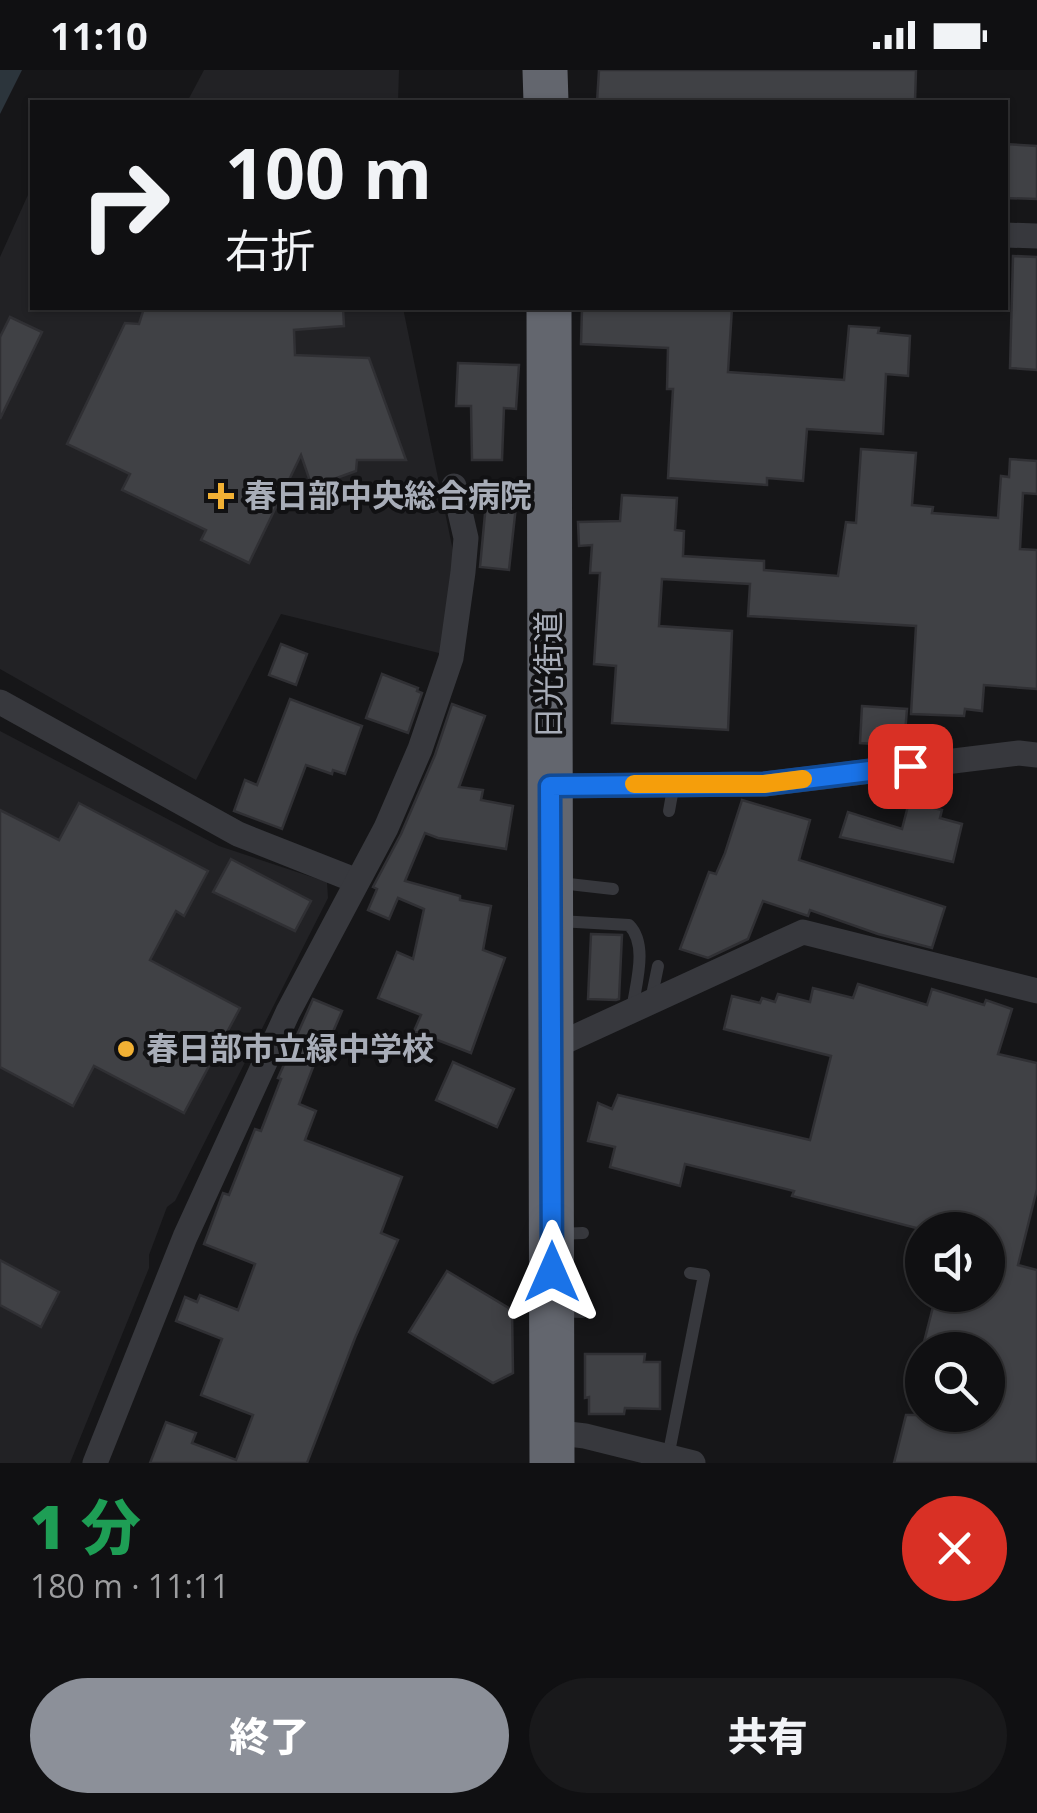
<!DOCTYPE html>
<html lang="ja">
<meta charset="utf-8">
<style>
:root{--surface:#101012;--page:#19191b;--text:#f1f3f6;--muted:#9c9d9f;--line:#303032;--accent:#8c9099}
body{margin:0;font-family:"Open Sans","Noto Sans JP",sans-serif;background:var(--page);color:var(--text);height:100vh;display:flex;flex-direction:column;font-size:38px;white-space:nowrap}
*{box-sizing:border-box;margin:0}
p{font-size:32px;color:var(--muted)}
.icon{flex:none;width:55px;height:55px;fill:none;stroke:currentColor;stroke-width:2;stroke-linecap:round;stroke-linejoin:round}
.map{position:relative;height:1393px;overflow:hidden}
.drawer{display:flex;flex-direction:column;background:var(--surface);flex:1}
.drawer>*{flex:none}
.hud{position:absolute;left:30px;top:30px;width:978px;height:210px;border-radius:0px;box-shadow:0 2px 8px #0004,0 0 0 2px var(--line);background:#101012;color:var(--text);overflow:hidden}
.controls{position:absolute;left:905px;top:1142px;display:grid;gap:20px}
.controls a{display:grid;place-items:center;width:100px;height:100px;border-radius:50%;background:var(--surface);box-shadow:0 2px 8px #0004,0 0 0 2px var(--line);font-size:50px}
.pin{position:absolute;display:grid;place-items:center;width:85px;height:85px;color:#fff;margin:-42px;border-radius:20px;box-shadow:0 5px 15px #0006}
.me{position:absolute;width:110px;margin:-55px;rotate:0deg;stroke-linejoin:round;filter:drop-shadow(0 0 8px #0008)}
.turn{display:flex;align-items:center;gap:35px;height:210px;padding:0 30px;font-size:45px}
.turn .icon{width:130px;height:130px;stroke-width:2.5}
.turn b{display:block;font-size:70px;line-height:85px}
.round{display:grid;place-items:center;flex:none;width:105px;height:105px;border-radius:52px;background:var(--page)}
.summary{display:flex;align-items:center;justify-content:space-between;height:170px;padding:0 30px}
h1{font-size:60px;font-weight:800;line-height:75px;color:#1e9e55}
.button{display:flex;gap:20px;margin-top:auto;padding:20px 30px}
.button a{flex:1;height:115px;border-radius:60px;background:var(--accent);color:#fff;font-size:40px;font-weight:800;line-height:115px;text-align:center}
.button a+a{background:var(--page);color:var(--text)}
.status{display:flex;justify-content:space-between;align-items:center;height:70px;padding:0 50px;background:var(--surface);direction:ltr}
.status svg{height:28px;fill:currentColor}
.map>svg:first-child{display:block}
.built{fill:#222225}
.water{fill:#2c353c}
.building{fill:#404145;stroke:#303034;stroke-width:2.5}
.lines{fill:none;stroke-linecap:round;stroke-linejoin:round}
.lane{stroke:#37383d;stroke-width:12}
.street{stroke:#37383d;stroke-width:25}
.highway{stroke:#63666e;stroke-width:45}
.route-casing{stroke:#114b97;stroke-width:25}
.route{stroke:#1a73e8;stroke-width:18}
.slow{stroke:#f59e0b;stroke-width:18}
.poi-dot{fill:#f2b134;stroke:#111113;stroke-width:4}
.labels{text-anchor:middle;stroke-width:8;stroke-linejoin:round;paint-order:stroke}
.poi-label{font-size:32px;font-weight:bold;fill:#a8adb8;stroke:#111113;text-anchor:start}
.street-label{font-size:32px;fill:#a8adb8;stroke:#111113}
</style>
<div class="status"><b>11:10</b><svg viewBox="0 0 49 12"><path d="M0 12V9h3v3zM5 12V6h3v6zM10 12V3h3v9zM15 12V0h3v12zM26 1h20v11H26zM47 4h2v5h-2z"/></svg></div>
<div class="map">
<svg width="1037" height="1393" viewBox="0 0 1037 1393">
<rect width="100%" height="100%" fill="#161618"/>
<g class="built">
<path d="M204,0H399L398,32H187Z"/>
<path d="M32,116V238H403L453,481L447,585L281,544L196,710L0,599V187Z"/>
<path d="M0,661L219,776L327,812L328,828L175,1131L167,1137L149,1185V1198L70,1393H0Z"/>
</g>
<path class="water" d="M0,0H22L0,44Z"/>
<g class="building">
<path d="M599,0H916L915,32H597Z"/>
<path d="M1005,74L1037,76V129L1005,128Z"/>
<path d="M1013,186L1037,187V300L1010,298Z"/>
<path d="M144,238H343L344,256L294,260L295,285L369,288L406,390H357L356,401L312,417L301,385L249,493L201,470L206,460L122,420L130,404L67,374L125,253L139,254Z"/>
<path d="M582,238H732L728,302L844,310L849,256L879,258L878,263L910,266L908,306L886,304L883,364L807,359L803,411L767,408V415L668,408L673,319H667L668,278L581,274Z"/>
<path d="M10,247L42,262L0,349V267Z"/>
<path d="M458,293L519,295L516,339L504,338L502,390H472L471,336H456Z"/>
<path d="M861,379L916,383L912,435L933,437L932,443L998,448L1001,406L1009,407L1010,389L1037,391V424L1023,423L1020,479L1037,480V619L984,615L982,641L965,639L964,646L911,644L916,556L748,546L750,514L662,509L659,556L732,561L728,660L612,653L616,596L594,594L600,503H590L592,475L579,476L578,452L620,451L622,425L677,428L675,460L684,461L683,486L764,491V500L838,506L846,452L856,453Z"/>
<path d="M486,433L516,436L509,500L480,497Z"/>
<path d="M281,574L307,584L296,615L269,605Z"/>
<path d="M382,604L418,618L417,621L422,623L408,663L366,648Z"/>
<path d="M290,629L362,656L345,704L333,700L332,704L306,695L282,759L234,741L245,710L257,715Z"/>
<path d="M452,634L485,646L459,717L483,720L481,730L513,736L506,779L438,768L425,763L405,811L460,826V830L491,836L483,880L505,888L471,983L414,961L421,945L378,928L397,882L413,889L424,839L398,828L389,849L368,840L377,819L373,817L401,764L435,685Z"/>
<path d="M862,636L907,639L904,676L860,673Z"/>
<path d="M742,730L810,750L799,790L945,837L932,878L878,864L810,840L808,846L763,831L748,869L708,888L680,879L709,802L716,804L725,783Z"/>
<path d="M909,732L942,740L940,748L962,754L953,792L840,767L848,742L902,759Z"/>
<path d="M79,733L208,801L184,846L176,841L150,890L240,938L184,1043L94,996L73,1036L0,997V740L59,770Z"/>
<path d="M231,789L311,831L295,861L213,822Z"/>
<path d="M591,864L622,865L619,929L616,930L588,929Z"/>
<path d="M858,914L927,935L932,919L984,935L986,930L1012,939L998,984L1037,993V1119L1018,1195L1037,1200V1393H894L906,1345H988V1280H922L936,1225H988V1160H924L792,1126L794,1121L685,1094L680,1116L610,1097L615,1077L588,1071L598,1033L612,1039L618,1025L810,1070L831,986L724,959L732,926L760,933L762,928L775,932L778,924L810,932L813,918L853,928Z"/>
<path d="M313,929L342,941L323,985L318,984L299,1034L316,1041L305,1070L402,1107L381,1163L398,1170L355,1268L307,1393H150L166,1352L196,1363L192,1373L236,1390L253,1345L201,1325L222,1269L176,1251L185,1227L197,1232L200,1225L238,1240L255,1194L204,1174L223,1123L229,1125L255,1059L261,1061L281,1009L278,1008Z"/>
<path d="M453,992L514,1019L497,1057L436,1030Z"/>
<path d="M0,1190L59,1222L41,1257L0,1235Z"/>
<path d="M447,1201L512,1240L513,1303L493,1313L409,1262Z"/>
<path d="M585,1284H645L644,1292H660V1339L625,1338L624,1344H589V1327L585,1328Z"/>
</g>
<g class="lines">
<g class="lane">
<path d="M669,741L674,713"/>
<path d="M560,813L613,819"/>
<path d="M559,851L629,855C649,875 635,916 632,941"/>
<path d="M651,930L658,896"/>
<path d="M560,1164L583,1163"/>
<path d="M559,1241L582,1242"/>
<path d="M668,1387L704,1205L690,1203"/>
</g>
<g class="street">
<path d="M1005,165L1037,166"/>
<path d="M0,632L238,764L357,811"/>
<path d="M550,716L765,714L1019,683L1037,685"/>
<path d="M553,977L803,862L1037,921"/>
<path d="M552,1362L585,1366L693,1393"/>
<path d="M95,1393L185,1167L288,942L386,758L420,679L451,588L463,502L466,468L454,416"/>
</g>
<g class="highway">
<path d="M545,0L546,32"/>
<path d="M549,238L552,1393"/>
</g>
</g>
<g class="lines">
<g class="route-casing">
<path id="route" d="M552,1202L550,716L764,714L910,696"/>
</g>
<use href="#route" class="route"/>
<path class="slow" d="M634,714H764L803,709"/>
</g>
<g class="poi-dot">
<path d="M216 411h10v10h10v10h-10v10h-10v-10h-10v-10h10z"/>
<circle cx="126" cy="979" r="10"/>
</g>
<g class="labels">
<g class="poi-label">
<text x="244" y="437">春日部中央総合病院</text>
<text x="146" y="990">春日部市立緑中学校</text>
</g>
<g class="street-label">
<text transform="translate(549 605) rotate(-90)" y="11">日光街道</text>
</g>
</g>
</svg>
<div class="controls">
<a><svg class="icon" aria-label="sound" viewBox="0 0 24 24"><path d="M4 9h4l5-4v14l-5-4H4zM17 9q2 3 0 6"/></svg></a>
<a><svg class="icon" aria-label="search" viewBox="0 0 24 24"><circle cx="10" cy="10" r="6"/><path d="M15 15l6 6"/></svg></a>
</div>
<div class="pin" style="left:910px;top:696px;background:#d93025"><svg class="icon" aria-label="arrive" viewBox="0 0 24 24"><path d="M6 21V4h12l-3 4 3 4H6"/></svg></div>
<svg class="me" style="left:552px;top:1202px" viewBox="-20 -20 40 40"><path d="M0-17L14 15 0 8-14 15z" fill="#1a73e8" stroke="#fff" stroke-width="4"/></svg>
<div class="hud">
<div class="turn"><svg class="icon" aria-label="right" viewBox="0 0 24 24"><path d="M7 20v-9h11M14 6l5 5-5 5"/></svg><div><b>100 m</b>右折</div></div>
</div>
</div>
<section class="drawer">
<div class="summary"><div><h1>1 分</h1><p>180 m · 11:11</p></div><a class="round" style="background:#d93025;color:#fff"><svg class="icon" aria-label="close" viewBox="0 0 24 24"><path d="M6 6l12 12M18 6L6 18"/></svg></a></div>
<div class="button"><a>終了</a><a>共有</a></div>
</section>
